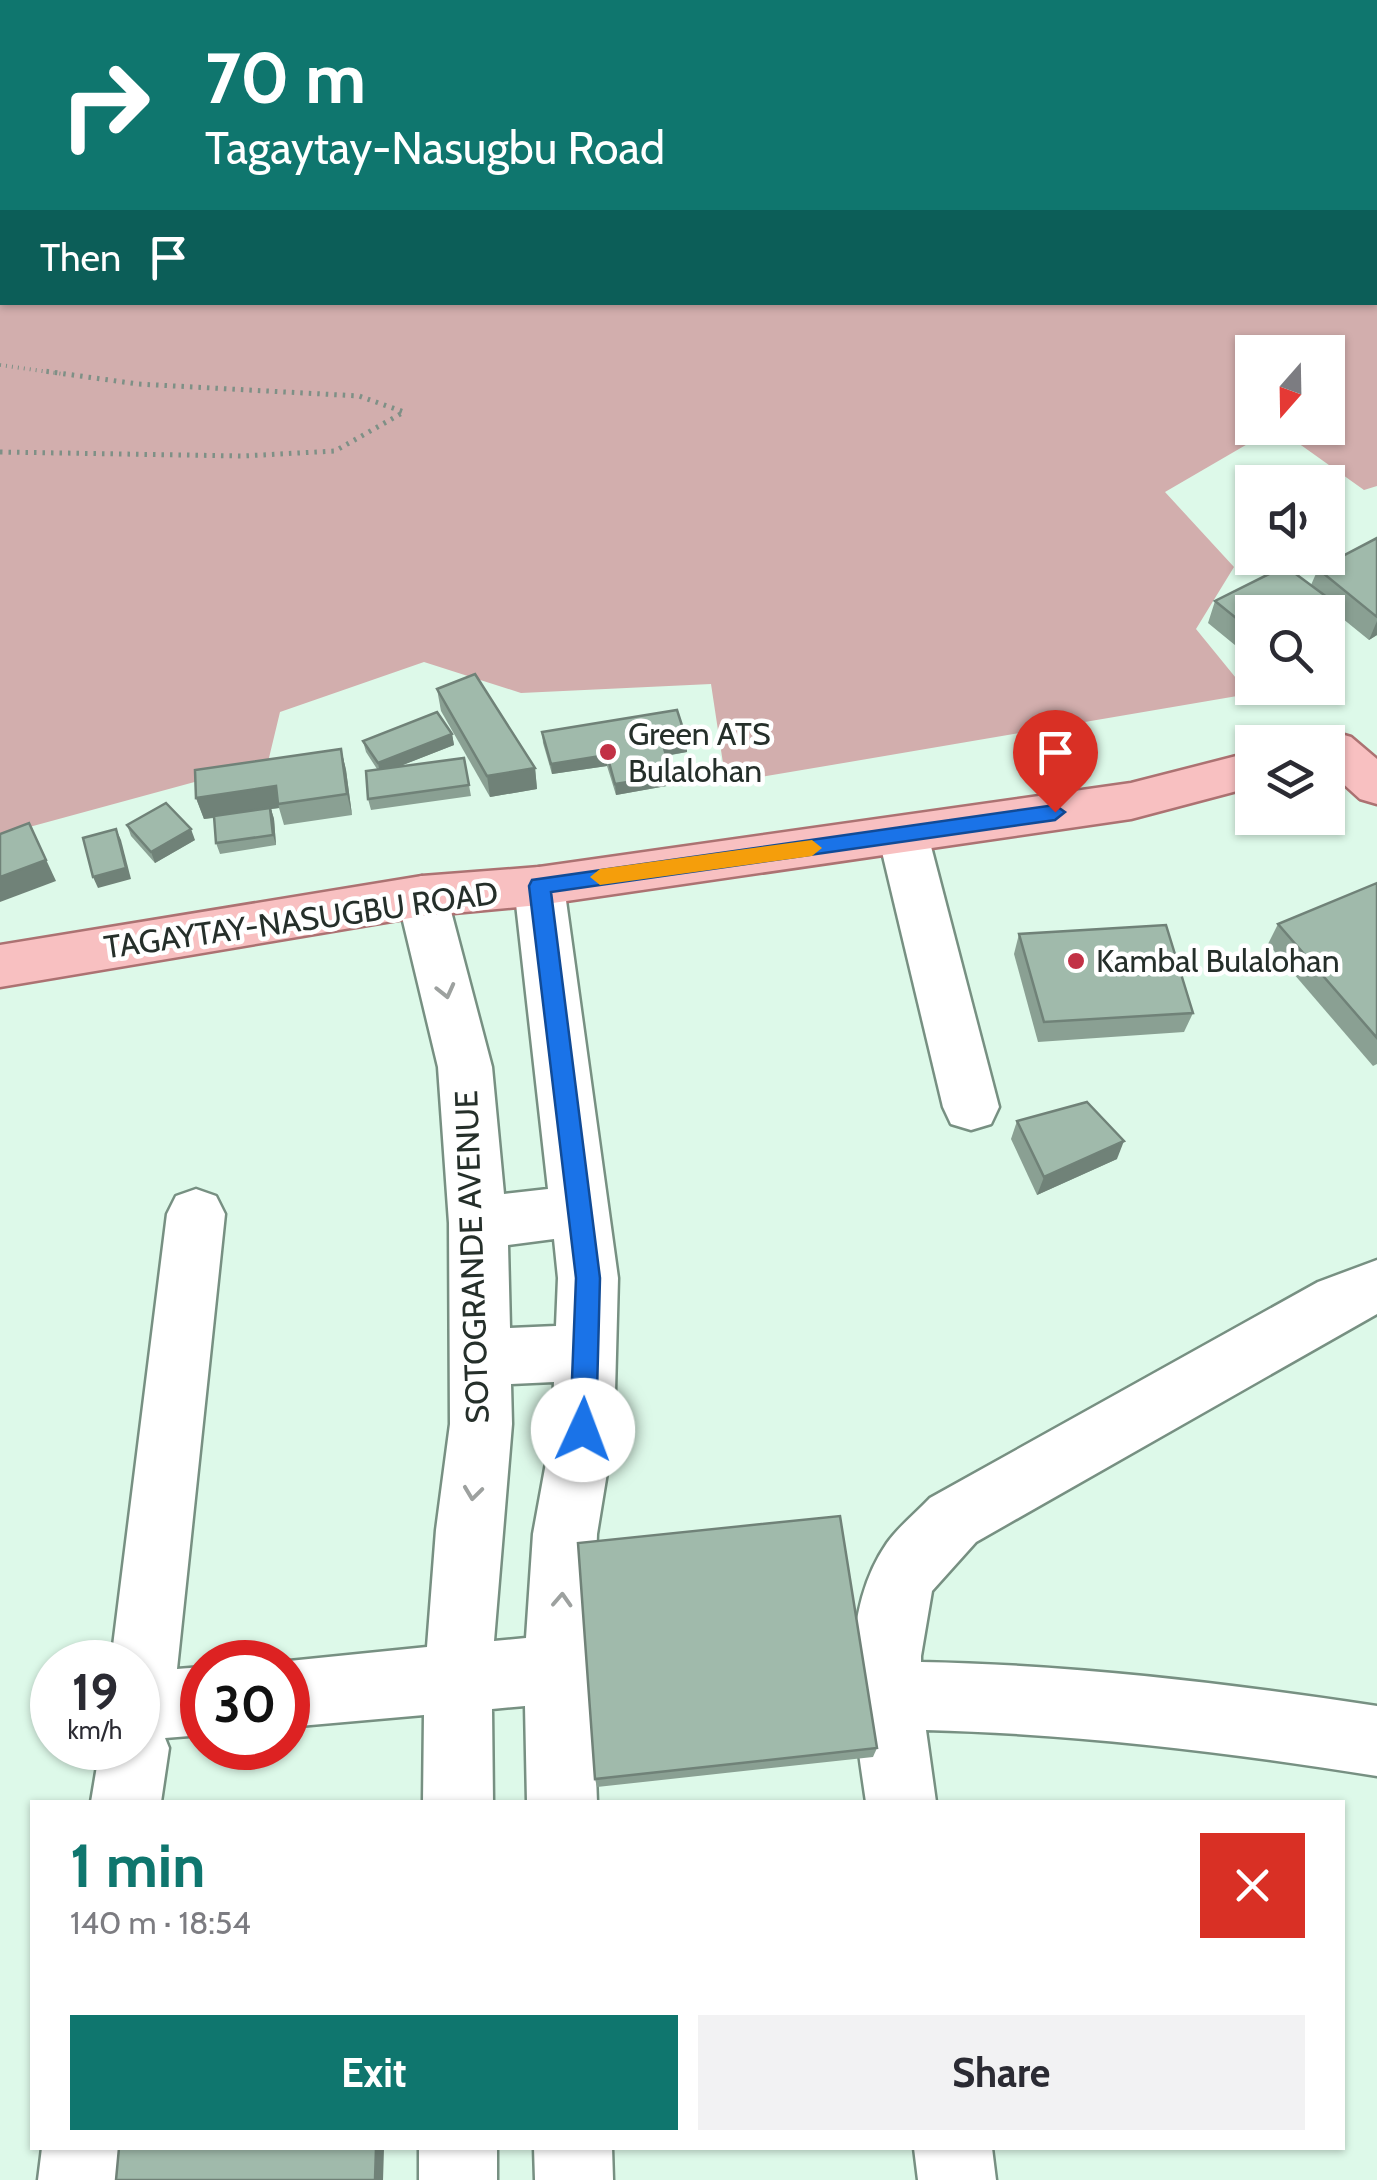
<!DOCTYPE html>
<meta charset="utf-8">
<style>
:root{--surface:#fff;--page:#f2f2f3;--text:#2b2b33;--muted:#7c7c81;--accent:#0f766e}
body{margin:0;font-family:Cabin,sans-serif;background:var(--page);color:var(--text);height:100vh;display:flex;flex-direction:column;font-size:38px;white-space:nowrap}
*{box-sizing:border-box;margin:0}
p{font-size:32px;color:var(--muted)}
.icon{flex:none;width:55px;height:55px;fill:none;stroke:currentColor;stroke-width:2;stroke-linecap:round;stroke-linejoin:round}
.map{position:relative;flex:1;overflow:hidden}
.panel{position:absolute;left:30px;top:1800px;width:1315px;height:350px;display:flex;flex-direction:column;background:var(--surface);border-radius:0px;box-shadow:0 2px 8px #0004}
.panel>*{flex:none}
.guide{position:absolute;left:0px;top:0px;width:1378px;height:305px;box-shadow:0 2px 8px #0004;background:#0f766e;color:#fff;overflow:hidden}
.needle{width:65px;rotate:200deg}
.fabs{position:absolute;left:1235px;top:335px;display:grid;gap:20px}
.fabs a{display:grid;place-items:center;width:110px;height:110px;border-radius:0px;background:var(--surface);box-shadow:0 2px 8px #0004;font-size:50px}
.speed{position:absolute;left:30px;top:1640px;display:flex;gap:20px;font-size:50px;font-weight:700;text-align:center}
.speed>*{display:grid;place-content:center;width:130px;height:130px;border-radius:50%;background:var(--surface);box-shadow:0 2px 8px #0004;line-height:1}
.speed small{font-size:25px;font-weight:400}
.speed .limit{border:15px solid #d22;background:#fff;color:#111}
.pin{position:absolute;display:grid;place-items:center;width:85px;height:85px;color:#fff;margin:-102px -42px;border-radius:50% 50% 50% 0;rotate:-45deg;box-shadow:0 0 10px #0007}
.pin .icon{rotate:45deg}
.me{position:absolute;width:110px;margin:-55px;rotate:2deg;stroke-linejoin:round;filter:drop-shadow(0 0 8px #0008)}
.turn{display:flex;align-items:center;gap:35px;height:210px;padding:0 40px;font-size:45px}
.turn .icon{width:130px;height:130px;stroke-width:2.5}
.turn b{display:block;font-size:70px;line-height:85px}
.then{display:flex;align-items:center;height:95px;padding:0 40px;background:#0003;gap:20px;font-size:38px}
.round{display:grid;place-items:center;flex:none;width:105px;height:105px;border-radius:0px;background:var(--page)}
.overview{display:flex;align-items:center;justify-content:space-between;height:170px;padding:0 40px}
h1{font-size:60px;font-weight:700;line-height:75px;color:var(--accent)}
.cta{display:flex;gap:20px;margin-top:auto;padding:20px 40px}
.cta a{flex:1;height:115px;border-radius:0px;background:var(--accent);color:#fff;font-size:40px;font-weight:700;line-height:115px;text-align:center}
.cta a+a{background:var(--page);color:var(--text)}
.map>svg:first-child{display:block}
.forest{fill:#d2aead;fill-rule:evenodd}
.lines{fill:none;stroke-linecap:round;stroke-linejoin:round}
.stream{fill:#657e71;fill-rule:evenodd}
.minor-casing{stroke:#779082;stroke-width:5}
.major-casing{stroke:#ac7272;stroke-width:5}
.path-far1{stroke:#7e9086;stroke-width:4;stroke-dasharray:1 5;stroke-linecap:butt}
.path{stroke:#7e9086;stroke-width:5;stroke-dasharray:2.5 6;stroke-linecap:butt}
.minor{fill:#fff;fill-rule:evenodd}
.major{fill:#f8c0c1;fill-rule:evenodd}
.wall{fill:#8aa093}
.shaded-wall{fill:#708278}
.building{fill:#a0baab;stroke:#708278;stroke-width:2.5}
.oneway{stroke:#9da19f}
.route{fill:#1a73e8;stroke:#114b97;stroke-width:2.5}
.slow{fill:#f59e0b}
.poi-dot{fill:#c23145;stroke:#fff;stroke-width:4}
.labels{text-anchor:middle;stroke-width:9;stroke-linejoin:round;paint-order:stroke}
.poi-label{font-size:32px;fill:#252f2a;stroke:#fff;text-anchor:start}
.street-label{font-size:32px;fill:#252f2a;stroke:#fff}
</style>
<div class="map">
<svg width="1377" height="2180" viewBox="0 0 1377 2180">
<rect width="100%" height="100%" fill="#ddf9e9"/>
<path class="forest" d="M0,0H1377V486L1364,490L1277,428H1328V352H1252V428H1275L1165,492L1234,567L1196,629L1249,694L726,783L711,684L521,693L424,662L280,712L268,762L0,835ZM2,2H1375V302H2Z"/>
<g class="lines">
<path class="stream" d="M489,0H501L502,2H491Z"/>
<g class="minor-casing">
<g id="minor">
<path d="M903,816L920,822L928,835L999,1107L991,1124L971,1130L951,1124L943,1107L878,835L886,822Z"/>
<path d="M539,867L557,872L564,886L618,1278L614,1430L597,1534L592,1669L597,1802H527L525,1706L492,1709L493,1802H423L424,1715L288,1727V1662H279L427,1647L436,1530L450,1424L449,1223L438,1067L397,896L404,882L422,876L440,882L447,896L492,1067L504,1194L548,1189L514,886L521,872ZM554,1239L558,1278L556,1326L510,1328L508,1245ZM554,1382L552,1430L533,1534L526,1638L494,1641L512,1424L511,1384Z"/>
<path d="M196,1189L216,1196L225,1214L177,1669L202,1667V1735L165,1738L169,1748L161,1802H91L100,1748H138V1662H111L167,1214L176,1196Z"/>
<path d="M1377,1260V1314L976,1542L932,1591L921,1656V1662C1076,1665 1224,1683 1377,1706V1776C1226,1752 1079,1734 926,1730L936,1802H866C854,1720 836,1617 887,1543C899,1526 916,1513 930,1498L1318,1282Z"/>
<path d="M42,2148H120L116,2180H38Z"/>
<rect x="419" y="2148" width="78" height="32"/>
<path d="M534,2148H612L613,2180H535Z"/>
<path d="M914,2148H992L996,2180H918Z"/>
</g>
</g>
<g class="major-casing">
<g id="major">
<path d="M1334,732L1351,737L1377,759V804L1360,799L1328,770V742H1314L1317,737Z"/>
<path d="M1252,752V787L1131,819L539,905L422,916L0,987V945L422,876L539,867L1131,783Z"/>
</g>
</g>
<path class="path-far1" d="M0,365L63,374"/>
<path class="path" d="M0,452L243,456L335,451L404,412L359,396L138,384L44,371"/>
<use href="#minor" class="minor"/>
<use href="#major" class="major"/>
</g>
<g class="wall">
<path d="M1377,538V635L1369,640L1332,610L1328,621L1252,612V659L1208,623L1215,601L1311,585L1318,569Z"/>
<path d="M437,689L535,768L537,789L490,797L441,711Z"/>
<path d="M542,732L687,752L666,756L672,785L616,795L607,766L552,774L543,743Z"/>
<path d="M452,734L454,745L400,766L464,758L471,796L371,810L368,799L377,769L366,752L363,741Z"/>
<path d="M341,749L346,770L352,815L284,825L279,808L271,809L274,819L276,845L220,854L216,843L214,818L204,819L196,798Z"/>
<path d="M127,825L195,840L155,863L131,836Z"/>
<path d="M1377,883V1064L1373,1066L1268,944L1278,924Z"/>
<path d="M1019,934L1193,1013L1184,1032L1038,1042L1014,954Z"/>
<path d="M1017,1121L1117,1159L1037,1195L1011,1139Z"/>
<path d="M877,1748L873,1757L597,1787L595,1779Z"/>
</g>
<g class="shaded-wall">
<path d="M1335,603L1328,621V612H1318Z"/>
<path d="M1377,621V635L1369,640Z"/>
<path d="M452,734L454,745L380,774L378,763Z"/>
<path d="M687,741V752L663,756V745Z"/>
<path d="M341,749L346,770L352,815L347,794Z"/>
<path d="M607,755V766L552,774L551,764Z"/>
<path d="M535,768L537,789L490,797L487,776Z"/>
<path d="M672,775V785L616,795L615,784Z"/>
<path d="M276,786L279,808L271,809L274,819L276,845L273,835L270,809L204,819L196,798Z"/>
<path d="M29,823L56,881L0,902V877Z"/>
<path d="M116,829L121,840L131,879L98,888L93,877Z"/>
<path d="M191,829L195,840L155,863L151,852Z"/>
<path d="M1124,1141L1117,1159L1037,1195L1044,1177Z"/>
<path d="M376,2148H384L383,2180H375Z"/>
</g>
<g class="building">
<path d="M1377,538V617L1318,569Z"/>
<path d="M1285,566L1335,603L1318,612H1252V631L1215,601Z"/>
<path d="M475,674L535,768L487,776L437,689Z"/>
<path d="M677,710L687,741L663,745L672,775L615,784L607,755L551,764L542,732Z"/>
<path d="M437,712L452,734L378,763L363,741Z"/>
<path d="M341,749L347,794L278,804L276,786L196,798L195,770Z"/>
<path d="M464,758L469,785L368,799L366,771Z"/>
<path d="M166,803L191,829L151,852L127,825Z"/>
<path d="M270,808L273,835L216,843L214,816Z"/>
<path d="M29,823L46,860L0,877V834Z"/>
<path d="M116,829L126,868L93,877L83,838Z"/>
<path d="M1377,883V1038L1278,924Z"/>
<path d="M1166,925L1193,1013L1044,1022L1019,934Z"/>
<path d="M1087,1102L1124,1141L1044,1177L1017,1121Z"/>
<path d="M840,1516L877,1748L595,1779L578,1543Z"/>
<path d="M119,2148H376L375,2180H116Z"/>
</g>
<defs><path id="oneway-chevron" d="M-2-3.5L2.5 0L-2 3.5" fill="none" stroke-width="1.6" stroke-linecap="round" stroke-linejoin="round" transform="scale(2.5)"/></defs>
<g class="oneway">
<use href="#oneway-chevron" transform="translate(446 991) rotate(76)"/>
<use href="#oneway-chevron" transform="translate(473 1493) rotate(97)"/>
<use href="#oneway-chevron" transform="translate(562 1600) rotate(-87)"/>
</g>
<path class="route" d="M1055,805L1065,812L1055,820L551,892L600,1278L596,1430L592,1438L583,1442L574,1438L570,1430L576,1278L529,886L532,880Z"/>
<path class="slow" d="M812,840L822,848L812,856L600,885L590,877L600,869Z"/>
<g class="poi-dot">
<circle cx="608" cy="752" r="10"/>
<circle cx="1076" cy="961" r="10"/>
</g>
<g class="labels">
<g class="poi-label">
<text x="628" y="745">Green ATS<tspan x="628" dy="37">Bulalohan</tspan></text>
<text x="1096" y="972">Kambal Bulalohan</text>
</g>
<g class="street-label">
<text transform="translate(301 920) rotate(-8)" y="11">TAGAYTAY-NASUGBU ROAD</text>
<text transform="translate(472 1257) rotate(-92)" y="11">SOTOGRANDE AVENUE</text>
</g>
</g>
</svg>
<div class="fabs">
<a><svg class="needle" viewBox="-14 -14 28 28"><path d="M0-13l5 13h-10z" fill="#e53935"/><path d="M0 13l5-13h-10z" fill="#7c7c81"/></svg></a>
<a><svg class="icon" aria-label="sound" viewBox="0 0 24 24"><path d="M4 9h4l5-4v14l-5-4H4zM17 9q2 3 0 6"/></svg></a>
<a><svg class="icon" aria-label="search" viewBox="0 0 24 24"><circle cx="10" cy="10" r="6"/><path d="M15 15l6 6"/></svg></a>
<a><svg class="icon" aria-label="layers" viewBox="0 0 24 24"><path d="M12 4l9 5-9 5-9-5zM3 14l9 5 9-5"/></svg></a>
</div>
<div class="speed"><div>19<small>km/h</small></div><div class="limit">30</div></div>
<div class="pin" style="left:1055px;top:812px;background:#d93025"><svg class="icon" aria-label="arrive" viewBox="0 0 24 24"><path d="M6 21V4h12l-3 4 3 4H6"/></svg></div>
<svg class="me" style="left:583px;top:1430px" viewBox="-20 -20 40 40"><circle r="19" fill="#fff"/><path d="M0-13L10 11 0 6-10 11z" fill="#1a73e8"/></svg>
<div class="guide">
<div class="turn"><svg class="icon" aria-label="right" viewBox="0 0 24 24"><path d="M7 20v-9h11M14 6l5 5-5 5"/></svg><div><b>70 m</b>Tagaytay-Nasugbu Road</div></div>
<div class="then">Then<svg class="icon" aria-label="arrive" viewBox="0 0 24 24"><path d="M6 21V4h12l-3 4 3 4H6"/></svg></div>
</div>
<section class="panel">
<div class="overview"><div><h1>1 min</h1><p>140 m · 18:54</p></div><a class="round" style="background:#d93025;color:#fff"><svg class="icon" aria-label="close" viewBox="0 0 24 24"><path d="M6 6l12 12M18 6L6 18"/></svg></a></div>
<div class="cta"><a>Exit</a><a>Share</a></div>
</section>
</div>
